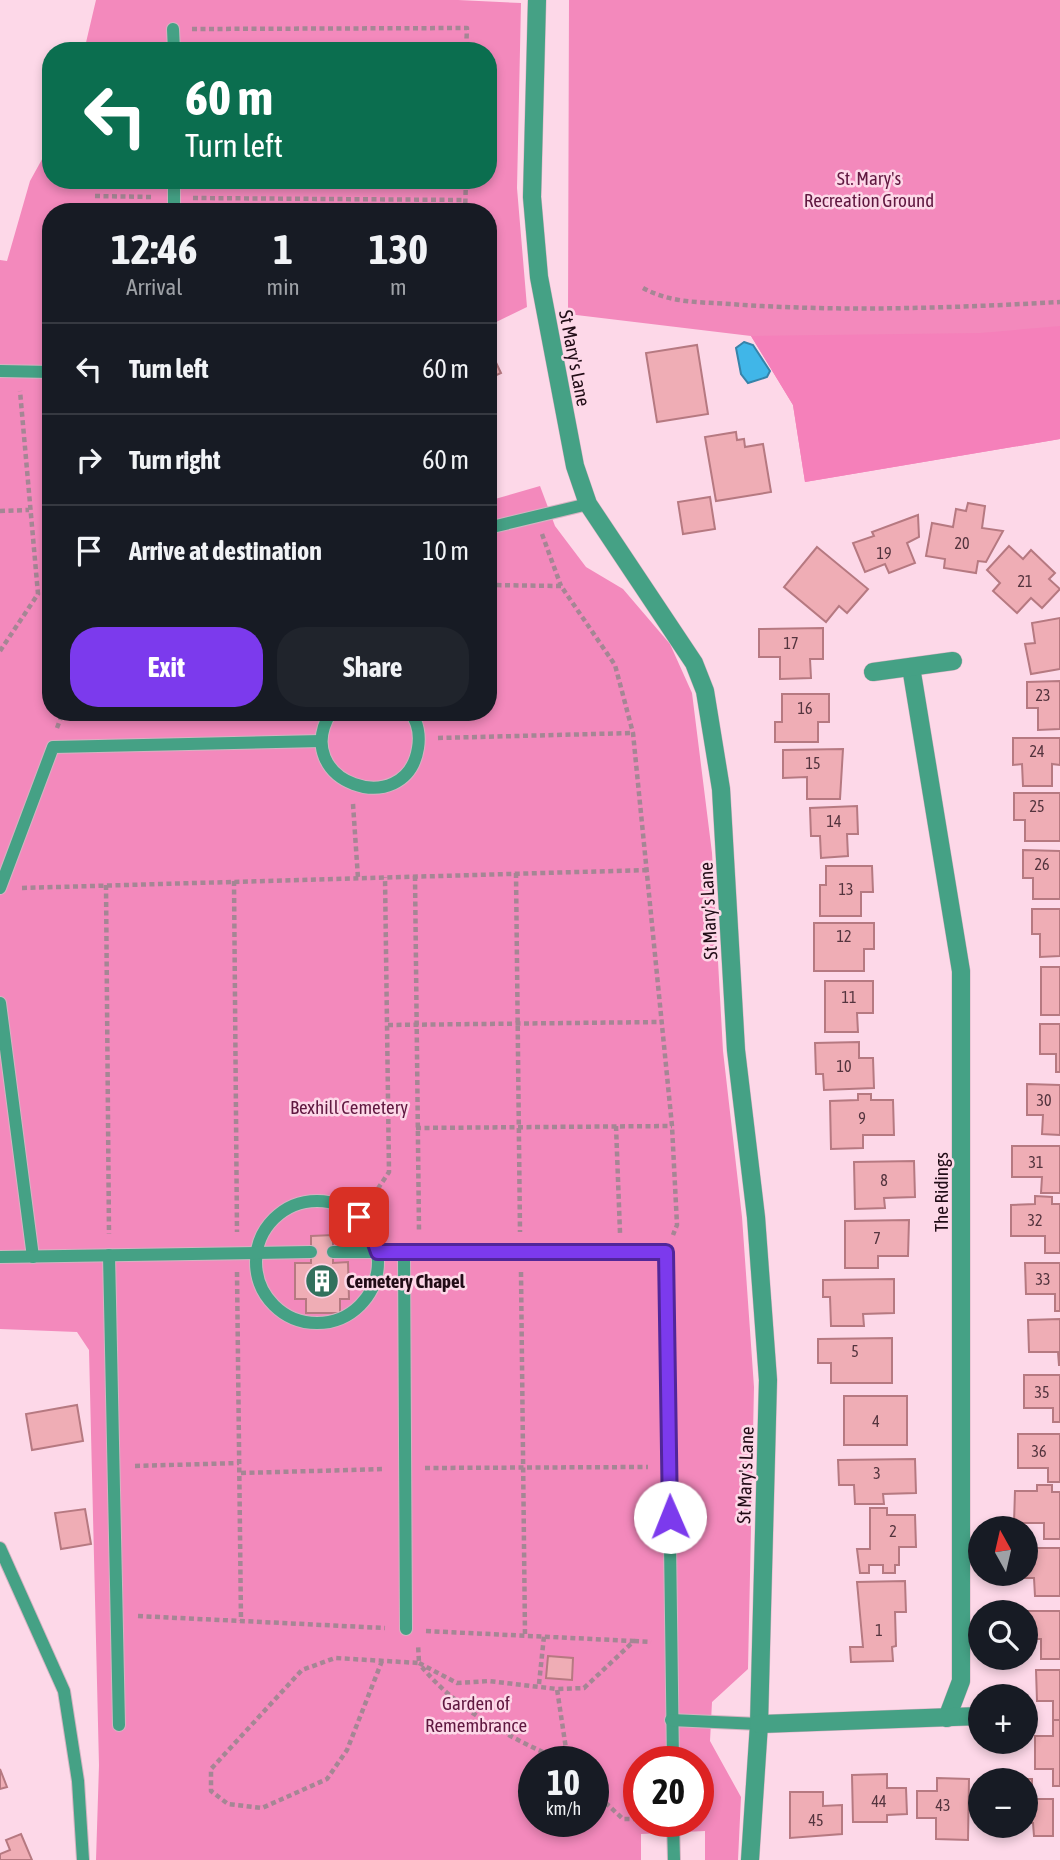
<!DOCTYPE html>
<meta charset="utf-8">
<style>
:root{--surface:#171b24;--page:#20242c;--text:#f1f3f6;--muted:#9ea1a6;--line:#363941;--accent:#7c3aed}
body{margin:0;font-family:"Asap Condensed",sans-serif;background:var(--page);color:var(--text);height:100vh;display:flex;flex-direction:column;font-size:26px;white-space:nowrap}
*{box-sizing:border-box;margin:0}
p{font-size:23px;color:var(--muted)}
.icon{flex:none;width:38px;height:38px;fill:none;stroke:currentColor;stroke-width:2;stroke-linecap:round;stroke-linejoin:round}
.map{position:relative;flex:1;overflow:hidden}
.panel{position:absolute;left:42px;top:203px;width:455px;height:518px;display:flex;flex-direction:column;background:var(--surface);border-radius:28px;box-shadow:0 4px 10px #0003}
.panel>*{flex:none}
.guide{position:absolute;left:42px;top:42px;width:455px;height:147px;border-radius:28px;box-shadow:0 4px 10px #0003;background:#0b6e4f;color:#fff;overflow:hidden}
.needle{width:46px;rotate:352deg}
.buttons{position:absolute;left:968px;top:1516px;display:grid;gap:14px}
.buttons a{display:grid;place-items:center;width:70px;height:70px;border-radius:50%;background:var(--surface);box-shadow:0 4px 10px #0003;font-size:35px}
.speed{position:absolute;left:518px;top:1746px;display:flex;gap:14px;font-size:35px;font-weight:700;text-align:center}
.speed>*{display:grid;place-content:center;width:91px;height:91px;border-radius:50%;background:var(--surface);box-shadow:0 4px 10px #0003;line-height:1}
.speed small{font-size:18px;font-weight:400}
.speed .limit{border:10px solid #d22;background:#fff;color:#111}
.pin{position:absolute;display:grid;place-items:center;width:60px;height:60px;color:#fff;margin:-30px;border-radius:14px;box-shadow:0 4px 10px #0006}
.me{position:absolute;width:77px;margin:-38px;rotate:359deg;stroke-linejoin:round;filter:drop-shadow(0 0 5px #0008)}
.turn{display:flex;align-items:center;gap:24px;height:147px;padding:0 28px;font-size:32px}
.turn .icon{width:91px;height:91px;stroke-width:2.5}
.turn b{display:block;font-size:49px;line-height:60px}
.eta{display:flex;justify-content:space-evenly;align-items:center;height:119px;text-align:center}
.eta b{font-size:42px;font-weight:700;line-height:49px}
.action{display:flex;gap:14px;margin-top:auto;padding:14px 28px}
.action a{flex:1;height:80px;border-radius:28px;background:var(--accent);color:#fff;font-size:28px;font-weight:700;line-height:80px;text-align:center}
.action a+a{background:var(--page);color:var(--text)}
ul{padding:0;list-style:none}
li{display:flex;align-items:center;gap:21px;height:91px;padding:0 28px;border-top:2px solid var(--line)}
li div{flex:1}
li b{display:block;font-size:26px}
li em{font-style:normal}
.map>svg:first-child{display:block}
.green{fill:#f389bc;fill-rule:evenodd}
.forest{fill:#f580ba}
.water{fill:#40b6e8;stroke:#3783a9;stroke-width:2}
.building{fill:#efadb5;stroke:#b67981;stroke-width:2}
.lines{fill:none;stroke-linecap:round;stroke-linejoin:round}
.service-casing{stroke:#d5b3c2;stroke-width:14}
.minor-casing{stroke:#d5b3c2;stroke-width:19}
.path{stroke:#a58694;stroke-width:4.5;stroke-dasharray:5 3.5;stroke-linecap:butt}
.service{stroke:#45a185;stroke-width:12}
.minor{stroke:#45a185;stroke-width:18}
.route-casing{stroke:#51269a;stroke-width:18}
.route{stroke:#7c3aed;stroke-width:12}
.labels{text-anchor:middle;stroke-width:5;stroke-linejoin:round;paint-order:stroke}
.number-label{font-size:16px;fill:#54343e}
.park-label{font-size:19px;fill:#601840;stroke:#fdd8e8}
.street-label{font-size:19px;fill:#210c16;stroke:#fdd8e8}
.poi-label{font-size:19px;font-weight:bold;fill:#210c16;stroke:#fdd8e8;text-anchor:start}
</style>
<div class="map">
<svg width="1060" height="1860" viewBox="0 0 1060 1860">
<rect width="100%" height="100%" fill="#fdd8e8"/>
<g class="green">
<path d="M96,0H458L521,3L517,188L527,307L488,326V212H51V712H488V501L540,486L555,526L586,567L623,589L670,644L692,693L712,853L723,1051L742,1217L754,1387L748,1669L712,1702L710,1741L741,1797L738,1860H705V1831L641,1834V1860H96L99,1765L89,1350L77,1332L0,1329V260L7,261L30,181L51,143V180H488V51H84ZM534,1762H593V1822H534ZM639,1762H698V1822H639Z"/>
<path d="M569,0H1060V439L805,482L793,405L751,336L568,314Z"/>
</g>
<path class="forest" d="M1060,326V439L805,482L793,405L751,336L980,333Z"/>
<path class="water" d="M744,342L753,345L770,371L767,377L748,383L741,374L736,348Z"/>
<g class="building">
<path d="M697,345L708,414L657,422L646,353Z"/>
<path d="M491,352L501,373L488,379V354Z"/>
<path d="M736,432L737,440L744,439L745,447L763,444L771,492L716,501L705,437Z"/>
<path d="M710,497L715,529L683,534L678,502Z"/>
<path d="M968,503L985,506L982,528L1003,531L986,562L978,561L976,573L944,568L945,559L926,556L932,523L953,527L956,509L966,511Z"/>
<path d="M918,515L919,537L907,543L915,563L889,573L885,564L865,572L853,543L874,536L872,532Z"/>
<path d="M1009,546L1023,559L1031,550L1055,573L1049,579L1060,589L1042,608L1031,598L1017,613L993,591L1000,583L987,570Z"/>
<path d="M817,547L868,589L847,613L839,606L826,622L784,587Z"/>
<path d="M1060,618V669L1031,674L1025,644L1035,643L1032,623Z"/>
<path d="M823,628V659H810L811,678L780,679V657H759V629Z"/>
<path d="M1060,681V729L1038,730V708H1027V682Z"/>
<path d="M782,694H829V722H818V742H775V722H782Z"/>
<path d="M1013,738H1060V765L1052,764V786H1023L1022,764L1013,765Z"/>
<path d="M843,749L840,799H807V777L783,778V750Z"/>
<path d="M1014,793H1060V841H1025V820H1014Z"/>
<path d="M857,806L858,834H847L848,856L821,858L820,836H811L810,808Z"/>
<path d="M1023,850L1060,851V899H1033V878H1023Z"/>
<path d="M826,866H872L873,892H861V916H820V885H826Z"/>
<path d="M1032,909H1060V956L1040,957V934H1032Z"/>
<path d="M814,923H874V949H864V971H814Z"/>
<rect x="1041" y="967" width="19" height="48"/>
<path d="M825,981H873V1013H857L858,1032H825Z"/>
<path d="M1040,1024H1060V1072H1056V1054H1040Z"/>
<path d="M859,1042V1058H873L874,1088L824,1090L823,1074H816L815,1043Z"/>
<path d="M1027,1084L1060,1085V1135L1042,1134L1043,1115H1027Z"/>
<path d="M858,1094H871V1100H893L894,1135H863V1148L831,1149L830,1101L858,1100Z"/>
<path d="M1012,1146H1060V1193H1041L1042,1177H1012Z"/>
<path d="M914,1161L915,1197L884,1198L885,1208L855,1209L854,1162Z"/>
<path d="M1035,1196L1052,1197V1204H1060V1253H1045V1236H1011V1205L1035,1204Z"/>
<path d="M909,1220L908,1256H878V1268H845V1221Z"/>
<path d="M333,1235V1263L348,1262L349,1299H340V1313H306V1299H295V1263H311V1236Z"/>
<path d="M1025,1263H1060V1311H1055V1294H1026Z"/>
<path d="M894,1279V1313L863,1314L864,1326H831L830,1297H823V1280Z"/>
<path d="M1060,1319V1365H1059L1058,1352H1029L1028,1320Z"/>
<path d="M892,1338V1383H831V1363H818V1339Z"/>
<path d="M1024,1375H1060V1422H1053V1408H1024Z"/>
<rect x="844" y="1396" width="63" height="49"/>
<path d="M77,1405L83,1441L32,1450L26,1414Z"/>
<path d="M1018,1434H1060V1482H1048V1468H1018Z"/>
<path d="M915,1459L916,1493L883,1494L884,1504H855L854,1485H839L838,1460Z"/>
<path d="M1037,1485H1052V1492H1060V1539H1044V1523H1014L1015,1491H1037Z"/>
<path d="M870,1508H887V1515H915L916,1547H899V1565H895V1573H883V1565H869V1573H860L857,1549H870Z"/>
<path d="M85,1509L91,1544L61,1549L55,1513Z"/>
<path d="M1026,1548H1060V1596H1035L1034,1578H1020V1573H1026Z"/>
<path d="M905,1581L906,1612H895L896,1646L892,1647L893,1661L851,1662L850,1647H863L857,1582Z"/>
<path d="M1025,1611H1060V1659H1041V1639H1026Z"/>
<path d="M548,1656L573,1658L572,1680L546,1678Z"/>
<path d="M1036,1670H1060V1720H1053V1701H1037Z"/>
<path d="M1053,1720H1060V1786H1053V1769H1035V1736H1053Z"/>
<path d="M0,1769L7,1787L0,1789Z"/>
<path d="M887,1774V1788H906L907,1814L887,1815V1822H853L852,1775Z"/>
<path d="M937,1778L969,1779L968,1840L936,1839V1818H917V1791H937Z"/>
<path d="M1005,1779H1032V1799H1053V1836H1034L1033,1823H1026V1780Z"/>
<path d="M790,1792H823V1806L842,1805V1834L790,1838Z"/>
<path d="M21,1834L32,1860H0V1854L10,1850L6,1840Z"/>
</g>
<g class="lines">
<g class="service-casing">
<g id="service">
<path d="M173,29L174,51"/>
<path d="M174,180V212"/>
<path d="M0,371L51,372"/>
<path d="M488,528L588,504"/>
<path d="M331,712C288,782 406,822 418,748C420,736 418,722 410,712"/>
<path d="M0,888L53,747L321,741"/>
<path d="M0,1003L33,1257"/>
<circle cx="317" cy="1262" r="61"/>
<path d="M333,1252H666L673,1762"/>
<path d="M404,1253L406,1629"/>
<path d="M109,1255L119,1725"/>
<path d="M0,1257L311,1252"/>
<path d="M0,1548L64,1691L78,1781L83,1860"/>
<path d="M671,1720L759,1724"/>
<path d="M673,1822L674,1860"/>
</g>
</g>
<g class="minor-casing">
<g id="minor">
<path d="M537,0L532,197L539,277L575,466L588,504L694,663L705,691L721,789L736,1050L756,1217L768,1380L759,1724L750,1860"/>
<path d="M911,667L961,971V1681L947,1718"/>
<path d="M873,672L953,661"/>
<path d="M759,1724L980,1716"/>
</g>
</g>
<g class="path">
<path d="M192,29L467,28L466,51"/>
<path d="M95,196L153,197"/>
<path d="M193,198L465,200"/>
<path d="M465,212L466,180"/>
<path d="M643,288C670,303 699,302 730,304C839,312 951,308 1060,302"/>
<path d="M0,511L29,510"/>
<path d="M542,534L561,586"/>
<path d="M488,585L561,586L615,665L633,733L672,1126L677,1225L673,1235"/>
<path d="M0,651L38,594L20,391"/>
<path d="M57,728L63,712"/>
<path d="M438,738L633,733"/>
<path d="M353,804L358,878"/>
<path d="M516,873L520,1232"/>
<path d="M415,876L419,1231"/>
<path d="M234,881L237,1232"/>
<path d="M106,885L109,1234"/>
<path d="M22,888L648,870"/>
<path d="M388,1025L662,1022"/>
<path d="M616,1126L620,1233"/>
<path d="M416,1128L672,1126"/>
<path d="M359,1217L389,1172L385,877"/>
<path d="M237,1272L241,1621"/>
<path d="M521,1272L525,1635"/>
<path d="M135,1466L239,1463"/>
<path d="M425,1468L648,1467"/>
<path d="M241,1473L385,1469"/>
<path d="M138,1616L385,1628"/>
<path d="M426,1631L634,1641L584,1688L557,1689"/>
<path d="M634,1641L651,1642"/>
<path d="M382,1661L347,1750L327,1779L262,1808L228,1804L211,1791V1769L302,1670L335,1658L419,1663L418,1644"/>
<path d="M419,1663L457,1683L489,1681L557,1689L568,1762"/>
<path d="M422,1667C458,1711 513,1740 566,1762"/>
<path d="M539,1684L544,1636"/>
<path d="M593,1791L623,1819H639"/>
</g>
<use href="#service" class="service"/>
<use href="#minor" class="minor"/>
</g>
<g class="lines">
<g class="route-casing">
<path id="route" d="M359,1217L372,1235L378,1252H666L670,1517"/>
</g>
<use href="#route" class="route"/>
</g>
<defs>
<g id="building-disc" transform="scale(1.75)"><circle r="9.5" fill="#32715d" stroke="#fdd8e8"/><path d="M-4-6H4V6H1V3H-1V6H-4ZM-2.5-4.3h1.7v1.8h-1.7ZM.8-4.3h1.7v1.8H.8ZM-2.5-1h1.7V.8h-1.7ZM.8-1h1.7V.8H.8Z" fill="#fff"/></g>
</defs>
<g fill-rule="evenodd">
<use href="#building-disc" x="322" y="1281"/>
</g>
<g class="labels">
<g class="number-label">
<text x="962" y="549">20</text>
<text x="884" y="559">19</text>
<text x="1025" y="587">21</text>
<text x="791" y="649">17</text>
<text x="1043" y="701">23</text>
<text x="805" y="714">16</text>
<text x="1037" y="757">24</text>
<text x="813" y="769">15</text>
<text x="1037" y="812">25</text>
<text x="834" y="827">14</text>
<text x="1042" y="870">26</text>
<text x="846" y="895">13</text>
<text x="844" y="942">12</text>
<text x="849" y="1003">11</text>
<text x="844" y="1072">10</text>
<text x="1044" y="1106">30</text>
<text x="862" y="1124">9</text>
<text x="1036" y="1168">31</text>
<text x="884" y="1186">8</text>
<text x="1035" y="1226">32</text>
<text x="877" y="1244">7</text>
<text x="1043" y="1285">33</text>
<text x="855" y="1357">5</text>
<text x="1042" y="1398">35</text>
<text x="876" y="1427">4</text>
<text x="1039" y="1457">36</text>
<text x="877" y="1479">3</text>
<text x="893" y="1537">2</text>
<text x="879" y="1636">1</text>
<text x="879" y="1807">44</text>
<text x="943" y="1811">43</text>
<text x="816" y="1826">45</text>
</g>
<g class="park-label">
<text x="869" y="185">St. Mary's<tspan x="869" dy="22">Recreation Ground</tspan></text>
<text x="349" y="1114">Bexhill Cemetery</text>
<text x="476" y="1710">Garden of<tspan x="476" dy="22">Remembrance</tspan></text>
</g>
<g class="street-label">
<text transform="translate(575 358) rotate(79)" y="7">St Mary's Lane</text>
<text transform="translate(708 911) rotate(-93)" y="7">St Mary's Lane</text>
<text transform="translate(941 1192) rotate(-90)" y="7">The Ridings</text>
<text transform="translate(745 1475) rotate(-88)" y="7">St Mary's Lane</text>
</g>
<g class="poi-label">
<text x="346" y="1288">Cemetery Chapel</text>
</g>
</g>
</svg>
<div class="buttons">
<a><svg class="needle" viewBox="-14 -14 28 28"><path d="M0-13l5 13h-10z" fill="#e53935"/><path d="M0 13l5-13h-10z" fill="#9ea1a6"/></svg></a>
<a><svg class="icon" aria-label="search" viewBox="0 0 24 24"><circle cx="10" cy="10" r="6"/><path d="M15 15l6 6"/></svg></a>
<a>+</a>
<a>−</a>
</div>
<div class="speed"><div>10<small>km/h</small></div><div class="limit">20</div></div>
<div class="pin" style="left:359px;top:1217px;background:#d93025"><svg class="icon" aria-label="arrive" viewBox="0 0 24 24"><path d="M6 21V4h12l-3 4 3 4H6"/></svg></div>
<svg class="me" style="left:670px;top:1517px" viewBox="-20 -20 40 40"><circle r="19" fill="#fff"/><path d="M0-13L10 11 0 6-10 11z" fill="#7c3aed"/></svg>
<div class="guide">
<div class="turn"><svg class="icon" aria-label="left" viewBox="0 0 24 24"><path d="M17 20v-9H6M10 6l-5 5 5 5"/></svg><div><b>60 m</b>Turn left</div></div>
</div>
<section class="panel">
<div class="eta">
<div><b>12:46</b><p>Arrival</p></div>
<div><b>1</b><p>min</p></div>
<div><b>130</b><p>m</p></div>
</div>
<ul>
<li><svg class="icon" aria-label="left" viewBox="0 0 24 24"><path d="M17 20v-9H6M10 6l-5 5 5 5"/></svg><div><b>Turn left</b></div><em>60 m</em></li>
<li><svg class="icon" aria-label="right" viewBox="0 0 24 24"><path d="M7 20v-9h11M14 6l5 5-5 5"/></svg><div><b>Turn right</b></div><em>60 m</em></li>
<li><svg class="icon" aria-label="arrive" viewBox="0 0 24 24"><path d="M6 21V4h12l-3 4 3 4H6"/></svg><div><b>Arrive at destination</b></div><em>10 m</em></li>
</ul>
<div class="action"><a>Exit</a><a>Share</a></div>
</section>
</div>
